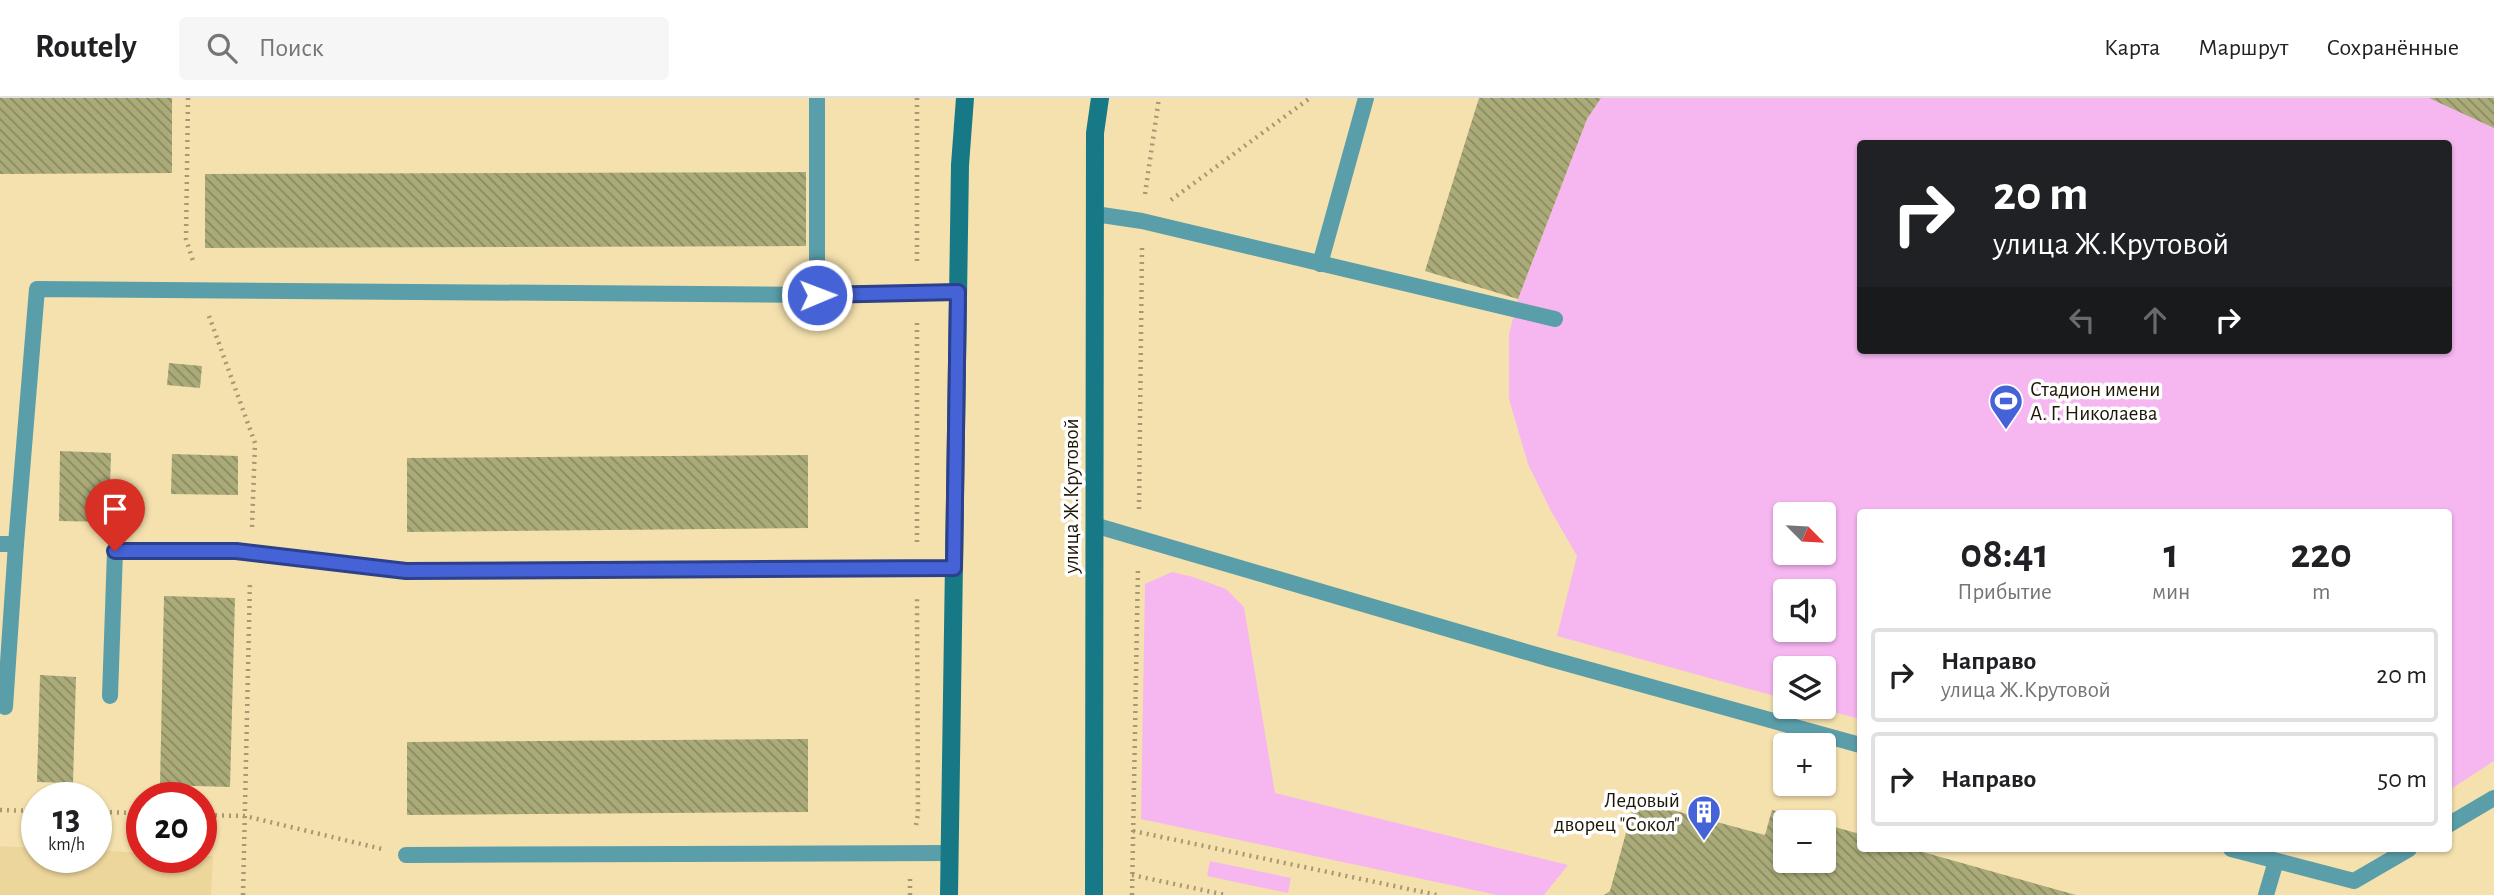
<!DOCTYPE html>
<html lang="ru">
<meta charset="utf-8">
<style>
:root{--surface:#fff;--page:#f6f6f6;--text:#202124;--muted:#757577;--line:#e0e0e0}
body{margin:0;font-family:"Alegreya Sans",sans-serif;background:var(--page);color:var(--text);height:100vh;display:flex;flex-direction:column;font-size:26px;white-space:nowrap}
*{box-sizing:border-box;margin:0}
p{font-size:23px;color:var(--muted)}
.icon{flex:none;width:38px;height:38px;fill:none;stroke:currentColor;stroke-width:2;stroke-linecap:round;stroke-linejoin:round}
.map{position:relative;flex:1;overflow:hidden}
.drawer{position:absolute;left:1857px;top:411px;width:595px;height:343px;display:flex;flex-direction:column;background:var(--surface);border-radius:7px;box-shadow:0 2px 5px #0004}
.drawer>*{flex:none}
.banner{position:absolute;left:1857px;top:42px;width:595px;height:214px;border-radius:7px;box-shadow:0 2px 5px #0004;background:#202124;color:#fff;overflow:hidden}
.needle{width:46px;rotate:114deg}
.fabs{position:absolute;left:1773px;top:404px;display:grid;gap:14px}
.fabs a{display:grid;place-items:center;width:63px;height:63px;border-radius:7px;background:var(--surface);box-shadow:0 2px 5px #0004;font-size:35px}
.speed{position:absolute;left:21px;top:684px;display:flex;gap:14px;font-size:35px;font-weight:700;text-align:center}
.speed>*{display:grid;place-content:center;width:91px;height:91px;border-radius:50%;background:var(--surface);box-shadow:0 2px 5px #0004;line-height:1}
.speed small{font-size:18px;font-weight:400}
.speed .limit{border:10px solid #d22;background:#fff;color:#111}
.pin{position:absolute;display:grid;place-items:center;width:60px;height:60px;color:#fff;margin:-72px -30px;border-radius:50% 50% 50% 0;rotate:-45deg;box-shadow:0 0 7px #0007}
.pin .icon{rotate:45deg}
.me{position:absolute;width:77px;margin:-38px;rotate:89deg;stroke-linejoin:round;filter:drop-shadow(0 0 5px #0008)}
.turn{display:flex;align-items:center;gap:24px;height:147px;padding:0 21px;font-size:32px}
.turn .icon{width:91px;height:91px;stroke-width:2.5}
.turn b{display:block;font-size:49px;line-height:60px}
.lanes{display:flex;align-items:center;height:66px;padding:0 21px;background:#0003;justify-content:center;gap:35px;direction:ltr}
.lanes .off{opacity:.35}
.eta{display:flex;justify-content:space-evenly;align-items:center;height:119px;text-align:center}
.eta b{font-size:42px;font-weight:600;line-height:49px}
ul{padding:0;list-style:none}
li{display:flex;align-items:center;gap:21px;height:94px;margin:0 14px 10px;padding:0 7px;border:4px solid var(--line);border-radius:7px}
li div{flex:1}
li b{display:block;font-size:26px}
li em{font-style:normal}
header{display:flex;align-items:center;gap:42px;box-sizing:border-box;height:98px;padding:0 35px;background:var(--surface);border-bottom:2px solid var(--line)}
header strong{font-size:33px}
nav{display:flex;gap:38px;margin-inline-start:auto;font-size:24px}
.search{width:490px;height:63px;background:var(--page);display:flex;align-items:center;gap:18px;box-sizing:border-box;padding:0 24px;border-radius:7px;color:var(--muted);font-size:26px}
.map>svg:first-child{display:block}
.built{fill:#edd69c}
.grass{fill:#f6b7f1;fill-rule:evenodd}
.building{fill:url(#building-back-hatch)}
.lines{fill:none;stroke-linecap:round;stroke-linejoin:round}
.path{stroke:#a79871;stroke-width:4.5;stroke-dasharray:2 5;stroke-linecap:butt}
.lane{stroke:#5a9ea9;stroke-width:16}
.secondary{stroke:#187986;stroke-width:18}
.route-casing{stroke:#2d408c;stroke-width:18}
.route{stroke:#4563d7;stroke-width:12}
.labels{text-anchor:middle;stroke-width:7;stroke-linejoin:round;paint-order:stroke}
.poi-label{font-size:21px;fill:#1d1604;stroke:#fff;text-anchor:start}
.street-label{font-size:21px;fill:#1d1604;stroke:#fff}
</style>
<header>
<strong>Routely</strong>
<div class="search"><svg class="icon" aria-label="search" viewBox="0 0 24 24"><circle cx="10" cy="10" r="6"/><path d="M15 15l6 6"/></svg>Поиск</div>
<nav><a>Карта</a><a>Маршрут</a><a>Сохранённые</a></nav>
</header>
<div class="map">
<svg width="2494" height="797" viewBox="0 0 2494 797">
<defs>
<pattern id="building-back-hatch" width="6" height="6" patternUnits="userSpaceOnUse" patternTransform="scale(1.75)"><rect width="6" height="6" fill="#aaab79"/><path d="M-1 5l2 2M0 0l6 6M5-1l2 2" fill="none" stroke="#8a8a61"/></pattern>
</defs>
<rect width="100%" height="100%" fill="#f5e1ae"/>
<path class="built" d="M0,748L37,750V760H96V752L142,755V760L213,758L211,797H0Z"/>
<g class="grass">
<path d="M1601,0H2494V663L2448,693V415H1860V621L1815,609H1824V570H1785V601L1557,538L1577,458L1551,413L1528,366L1509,301V236L1518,201L1587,21ZM1860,46H2448V252H1860ZM1785,416H1824V455H1785ZM1785,494H1824V532H1785Z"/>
<path d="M1172,474L1193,479L1226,491L1244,509L1275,695L1568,767L1544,797H1497L1141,721L1145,486Z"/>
<path d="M1210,763L1291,780L1288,795L1207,778Z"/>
</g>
<g class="building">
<path d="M0,0H172V75L0,76Z"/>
<path d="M1479,0H1601L1587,21L1518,201L1425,173Z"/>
<path d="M2429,0H2494V30Z"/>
<path d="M806,74V148L205,150V76Z"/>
<path d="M169,265L202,268L200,290L167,287Z"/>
<path d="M60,353L111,355L109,424L59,423Z"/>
<path d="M172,356L238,358V397L171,396Z"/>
<path d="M808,357V430L407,434V360Z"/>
<path d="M164,498L235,500L230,689L160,687Z"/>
<path d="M40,577L76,579L73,685L37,684Z"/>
<path d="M808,641V714L407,717V644Z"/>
<path d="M1635,702L1765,737L1772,712L1814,724H1785V763H1824V726L1860,736V751H1912L2076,797H1604L1610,793Z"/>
</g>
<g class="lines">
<g class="path">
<path d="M188,0L186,141L194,166"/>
<path d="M917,0V167"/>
<path d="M1145,96L1159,0"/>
<path d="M1171,102L1310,0"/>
<path d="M209,218L255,345L252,429"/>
<path d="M1139,411L1142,150"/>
<path d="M917,444V221"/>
<path d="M0,712L37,713"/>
<path d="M96,714L142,715"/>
<path d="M201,717L245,718L382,751"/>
<path d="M916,727L918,716L917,498"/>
<path d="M1133,733L1437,797"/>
<path d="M1132,777L1226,797"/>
<path d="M910,781V797"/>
<path d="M243,797L250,483"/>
<path d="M1132,797L1138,469"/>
</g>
<g class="lane">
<path d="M1095,116L1142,123L1555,221"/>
<path d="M1320,166L1366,0"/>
<path d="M817,197L958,194"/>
<path d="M1094,427L1547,560L1860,647"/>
<path d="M0,446H16L37,191L817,197V0"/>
<path d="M110,598L115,453H236L406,473L954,470"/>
<path d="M5,609L16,446"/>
<path d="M2448,727L2494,700"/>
<path d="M2231,751L2354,783L2409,751"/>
<path d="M406,757L949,755"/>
<path d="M2266,797L2276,763"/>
</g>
<g class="secondary">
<path d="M949,797L960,67L965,0"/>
<path d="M1094,797L1095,35L1100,0"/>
</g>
</g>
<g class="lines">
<g class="route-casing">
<path id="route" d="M115,453H236L406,473L954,470L958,194L817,197"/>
</g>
<use href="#route" class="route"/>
</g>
<defs>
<g id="stadium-pin" transform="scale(1.75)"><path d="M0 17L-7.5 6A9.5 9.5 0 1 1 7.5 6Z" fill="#4563d7" stroke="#fff"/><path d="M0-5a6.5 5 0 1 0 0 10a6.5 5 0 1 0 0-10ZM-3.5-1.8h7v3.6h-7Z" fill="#fff"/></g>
<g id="building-pin" transform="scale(1.75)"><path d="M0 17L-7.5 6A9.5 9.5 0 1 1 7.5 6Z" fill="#4563d7" stroke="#fff"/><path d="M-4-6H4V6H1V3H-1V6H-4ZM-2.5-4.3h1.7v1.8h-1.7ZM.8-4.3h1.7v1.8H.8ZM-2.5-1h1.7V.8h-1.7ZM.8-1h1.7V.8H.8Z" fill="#fff"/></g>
</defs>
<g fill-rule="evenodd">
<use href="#stadium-pin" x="2006" y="303"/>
<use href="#building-pin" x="1704" y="714"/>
</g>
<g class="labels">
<g class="poi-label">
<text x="2030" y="298">Стадион имени<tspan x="2030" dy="24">А. Г. Николаева</tspan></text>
<text x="1680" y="709" text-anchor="end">Ледовый<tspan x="1680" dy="24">дворец "Сокол"</tspan></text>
</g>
<g class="street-label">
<text transform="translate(1071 398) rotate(-90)" y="7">улица Ж.Крутовой</text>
</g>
</g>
</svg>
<div class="fabs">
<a><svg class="needle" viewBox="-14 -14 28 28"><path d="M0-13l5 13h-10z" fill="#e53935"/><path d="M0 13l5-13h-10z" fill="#757577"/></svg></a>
<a><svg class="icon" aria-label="sound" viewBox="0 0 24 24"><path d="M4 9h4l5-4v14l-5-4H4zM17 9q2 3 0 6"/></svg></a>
<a><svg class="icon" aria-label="layers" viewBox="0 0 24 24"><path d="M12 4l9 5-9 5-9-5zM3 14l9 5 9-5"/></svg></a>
<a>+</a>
<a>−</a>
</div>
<div class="speed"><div>13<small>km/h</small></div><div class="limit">20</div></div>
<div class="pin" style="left:115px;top:453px;background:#d93025"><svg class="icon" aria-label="arrive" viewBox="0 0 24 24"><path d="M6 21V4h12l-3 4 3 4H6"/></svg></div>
<svg class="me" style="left:817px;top:197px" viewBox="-20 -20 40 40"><circle r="17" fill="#4563d7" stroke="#fff" stroke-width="3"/><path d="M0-11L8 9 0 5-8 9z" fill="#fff"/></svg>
<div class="banner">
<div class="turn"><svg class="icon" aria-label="right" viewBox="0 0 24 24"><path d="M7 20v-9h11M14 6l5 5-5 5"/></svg><div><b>20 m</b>улица Ж.Крутовой</div></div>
<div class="lanes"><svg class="icon off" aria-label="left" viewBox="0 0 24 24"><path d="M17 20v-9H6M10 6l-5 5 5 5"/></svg><svg class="icon off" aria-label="ahead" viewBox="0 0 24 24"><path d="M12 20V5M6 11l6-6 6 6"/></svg><svg class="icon" aria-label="right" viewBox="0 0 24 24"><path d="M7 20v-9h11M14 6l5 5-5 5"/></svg></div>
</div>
<section class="drawer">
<div class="eta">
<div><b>08:41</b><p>Прибытие</p></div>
<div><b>1</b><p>мин</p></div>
<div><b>220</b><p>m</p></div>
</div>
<ul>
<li><svg class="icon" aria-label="right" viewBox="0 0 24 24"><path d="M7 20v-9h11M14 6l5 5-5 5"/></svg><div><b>Направо</b><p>улица Ж.Крутовой</p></div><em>20 m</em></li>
<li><svg class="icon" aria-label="right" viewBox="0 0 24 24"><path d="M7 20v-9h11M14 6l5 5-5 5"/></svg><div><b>Направо</b></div><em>50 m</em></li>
</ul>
</section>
</div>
